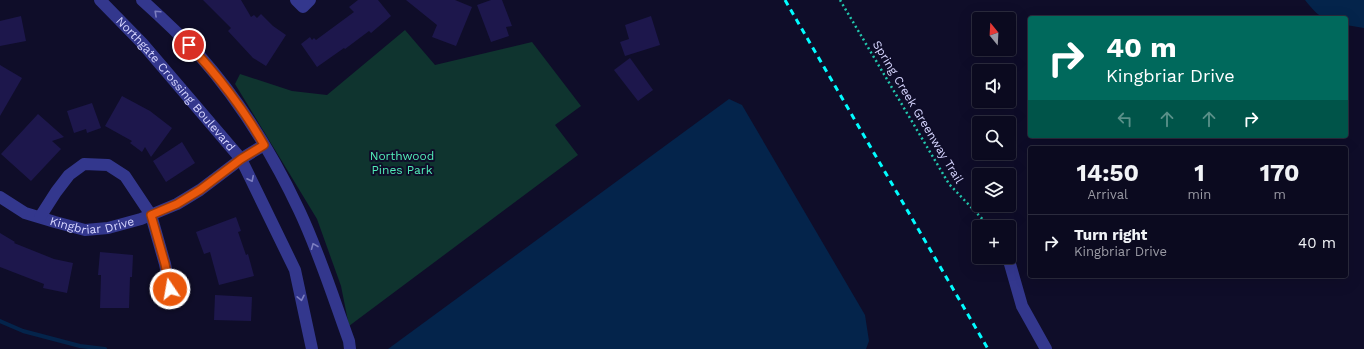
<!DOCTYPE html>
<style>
:root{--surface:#0b0a1f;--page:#141328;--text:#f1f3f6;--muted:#9a9aa4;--line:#2b2b3d}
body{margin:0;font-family:"Work Sans",sans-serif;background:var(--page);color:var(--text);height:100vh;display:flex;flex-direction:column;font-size:15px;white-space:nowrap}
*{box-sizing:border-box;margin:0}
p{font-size:13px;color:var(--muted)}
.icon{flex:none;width:22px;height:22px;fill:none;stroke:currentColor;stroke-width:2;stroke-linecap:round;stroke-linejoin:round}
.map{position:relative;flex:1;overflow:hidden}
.details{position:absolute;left:1028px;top:146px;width:320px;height:132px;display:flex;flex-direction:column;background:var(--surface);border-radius:4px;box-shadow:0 4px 16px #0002,0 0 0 1px var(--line)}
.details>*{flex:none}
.top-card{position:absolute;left:1028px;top:16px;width:320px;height:122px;border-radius:4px;box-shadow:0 4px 16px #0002,0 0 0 1px var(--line);background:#00695c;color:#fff;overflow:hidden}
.needle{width:26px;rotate:342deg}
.controls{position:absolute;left:972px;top:12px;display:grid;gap:8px}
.controls a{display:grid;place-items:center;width:44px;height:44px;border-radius:4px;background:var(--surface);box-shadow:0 4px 16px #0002,0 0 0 1px var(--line);font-size:20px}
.pin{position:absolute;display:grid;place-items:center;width:34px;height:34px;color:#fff;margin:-17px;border:2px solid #fff;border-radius:50%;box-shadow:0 1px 4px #0007}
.me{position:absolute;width:44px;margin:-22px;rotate:348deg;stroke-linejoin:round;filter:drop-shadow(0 0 3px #0008)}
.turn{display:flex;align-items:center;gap:14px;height:84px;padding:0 12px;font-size:18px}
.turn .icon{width:52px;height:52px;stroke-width:2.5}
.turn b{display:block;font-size:28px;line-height:34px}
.lanes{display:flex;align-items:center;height:38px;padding:0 12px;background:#0003;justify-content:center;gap:20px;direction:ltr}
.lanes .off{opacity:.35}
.eta{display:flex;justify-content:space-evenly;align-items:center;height:68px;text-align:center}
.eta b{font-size:24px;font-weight:700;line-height:28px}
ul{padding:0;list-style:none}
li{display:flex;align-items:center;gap:12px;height:56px;padding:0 12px;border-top:1px solid var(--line)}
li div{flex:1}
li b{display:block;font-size:15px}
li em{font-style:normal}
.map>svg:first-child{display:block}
.green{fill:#0f342f}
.water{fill:#04244b}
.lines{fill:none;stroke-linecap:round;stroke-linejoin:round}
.stream{stroke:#04244b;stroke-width:4}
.building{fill:#1d174c}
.path{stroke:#22c7ae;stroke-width:2.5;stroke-dasharray:2 3;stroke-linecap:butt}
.minor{stroke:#33378d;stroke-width:12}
.rail{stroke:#01fcff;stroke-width:3;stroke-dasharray:6 5;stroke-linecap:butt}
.oneway{stroke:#7c7ec0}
.route-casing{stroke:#983908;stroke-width:10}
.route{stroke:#ea580c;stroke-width:7}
.labels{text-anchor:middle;stroke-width:4;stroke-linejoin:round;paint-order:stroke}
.street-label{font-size:12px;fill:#d6d5ff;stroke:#0f0d29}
.park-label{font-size:12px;fill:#53edb9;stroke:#0f0d29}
</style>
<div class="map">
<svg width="1364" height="349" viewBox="0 0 1364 349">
<rect width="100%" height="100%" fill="#0f0d29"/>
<path class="green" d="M405,30L435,65L532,42L581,106L555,125L578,155L349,326L341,286L317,219L235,84L240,74L292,91L327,95Z"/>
<g class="water">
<path d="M1305,0H1364V28L1346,25V18C1321,18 1321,20 1305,0Z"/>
<path d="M729,99L742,105L865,315L869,341L866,349H388Z"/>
</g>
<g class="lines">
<path class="stream" d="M0,321L23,331L80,346L105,349"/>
</g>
<g class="building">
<path d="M203,0H241L251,17L254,15L257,18L261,14L273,26L286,35L266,66L253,58L228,31L231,28Z"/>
<path d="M358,0H378L391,16L371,33L369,31L345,49L344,48L317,67L301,44L310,37L312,40L314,38L316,40L354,12L349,7Z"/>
<path d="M406,0H455L472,7L456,46L432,37L437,25Z"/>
<path d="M491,0H502L512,26L506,27L509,36L491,42L477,5Z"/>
<path d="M21,16L26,41L0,46V21Z"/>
<path d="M651,16L660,45L625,56L620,42L629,39L625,25Z"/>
<path d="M630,58L653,90L638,101L614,70Z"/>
<path d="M0,65L22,78L0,116Z"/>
<path d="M122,96L150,111L172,128L151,157L145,147L142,152L130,143L132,141L105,126Z"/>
<path d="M92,103L101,128L87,133L86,129L74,133L67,111Z"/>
<path d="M38,114L64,137L52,141L61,149L31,181L1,154Z"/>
<path d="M182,142L195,163L166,182L153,161Z"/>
<path d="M236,217L241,231L238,232L246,255L248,254L254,276L219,285L210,252L204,254L196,232Z"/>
<path d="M0,233L15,242L14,243L54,259L73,263L67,293L43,288L44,284L0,267Z"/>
<path d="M100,252L133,255L132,277H130L129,308H100L101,275H98Z"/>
<path d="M215,295L252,297L251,321L214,320Z"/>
</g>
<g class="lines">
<path class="path" d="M840,0L949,184L990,227"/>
<g class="minor">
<path id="s1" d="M100,0L142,43L241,159L295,270L312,349"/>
<path d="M142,0C162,18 181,36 199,55C240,101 273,155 299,210C319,252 333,297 349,341L350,349"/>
<path d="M296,0L303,7L310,0"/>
<path id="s2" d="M0,197L25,213L55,222L85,230L108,228L141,219L177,204L200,190L241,159L264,145"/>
<path d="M40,217L56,192L69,175L84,164L108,165L125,176L151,215L165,264L170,289"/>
<path d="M1008,257L1022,306L1046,349"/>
</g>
<path class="rail" d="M785,0L988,349"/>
</g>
<defs><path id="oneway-chevron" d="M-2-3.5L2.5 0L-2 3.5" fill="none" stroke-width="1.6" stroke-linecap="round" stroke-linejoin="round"/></defs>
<g class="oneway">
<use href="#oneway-chevron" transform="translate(157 13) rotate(-137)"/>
<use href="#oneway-chevron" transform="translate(251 179) rotate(64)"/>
<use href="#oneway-chevron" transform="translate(314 246) rotate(-112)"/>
<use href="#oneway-chevron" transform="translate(301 298) rotate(78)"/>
</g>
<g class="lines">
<g class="route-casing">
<path id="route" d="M170,289L165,264L151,215L177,204L200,190L241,159L264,145C245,111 216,73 189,45"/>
</g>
<use href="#route" class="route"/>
</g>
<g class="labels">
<g class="street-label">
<text dy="4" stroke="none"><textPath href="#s1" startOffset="113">Northgate Crossing Boulevard</textPath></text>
<text transform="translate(918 112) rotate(59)" y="4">Spring Creek Greenway Trail</text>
<text dy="4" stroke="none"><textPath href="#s2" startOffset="99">Kingbriar Drive</textPath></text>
</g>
<g class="park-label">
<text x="402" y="160">Northwood<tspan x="402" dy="14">Pines Park</tspan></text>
</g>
</g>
</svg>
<div class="controls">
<a><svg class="needle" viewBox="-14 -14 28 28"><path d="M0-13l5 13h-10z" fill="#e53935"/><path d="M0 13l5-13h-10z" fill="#9a9aa4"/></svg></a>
<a><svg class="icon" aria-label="sound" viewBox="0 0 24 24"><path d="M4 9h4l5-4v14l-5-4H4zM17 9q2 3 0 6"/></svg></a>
<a><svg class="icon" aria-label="search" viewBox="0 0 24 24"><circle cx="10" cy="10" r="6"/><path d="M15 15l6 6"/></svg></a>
<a><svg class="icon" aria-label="layers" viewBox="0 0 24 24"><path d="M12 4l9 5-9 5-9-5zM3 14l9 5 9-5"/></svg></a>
<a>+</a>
</div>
<div class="pin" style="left:189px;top:45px;background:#d93025"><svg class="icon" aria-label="arrive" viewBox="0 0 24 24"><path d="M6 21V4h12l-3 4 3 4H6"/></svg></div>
<svg class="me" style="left:170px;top:289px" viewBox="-20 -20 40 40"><circle r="17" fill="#ea580c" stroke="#fff" stroke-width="3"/><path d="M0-11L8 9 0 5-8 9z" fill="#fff"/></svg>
<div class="top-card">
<div class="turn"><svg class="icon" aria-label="right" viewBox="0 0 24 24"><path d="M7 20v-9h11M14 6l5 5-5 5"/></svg><div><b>40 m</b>Kingbriar Drive</div></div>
<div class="lanes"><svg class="icon off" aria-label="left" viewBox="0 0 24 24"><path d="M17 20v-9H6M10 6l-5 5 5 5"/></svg><svg class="icon off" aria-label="ahead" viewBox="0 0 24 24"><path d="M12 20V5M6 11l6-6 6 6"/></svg><svg class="icon off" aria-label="ahead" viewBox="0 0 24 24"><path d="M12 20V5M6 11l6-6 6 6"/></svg><svg class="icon" aria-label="right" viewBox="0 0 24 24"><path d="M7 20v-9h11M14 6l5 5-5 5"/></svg></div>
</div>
<section class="details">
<div class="eta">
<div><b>14:50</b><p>Arrival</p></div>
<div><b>1</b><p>min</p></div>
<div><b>170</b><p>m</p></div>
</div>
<ul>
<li><svg class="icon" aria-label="right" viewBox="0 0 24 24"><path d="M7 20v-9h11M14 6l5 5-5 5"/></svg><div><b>Turn right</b><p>Kingbriar Drive</p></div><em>40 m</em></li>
</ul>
</section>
</div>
